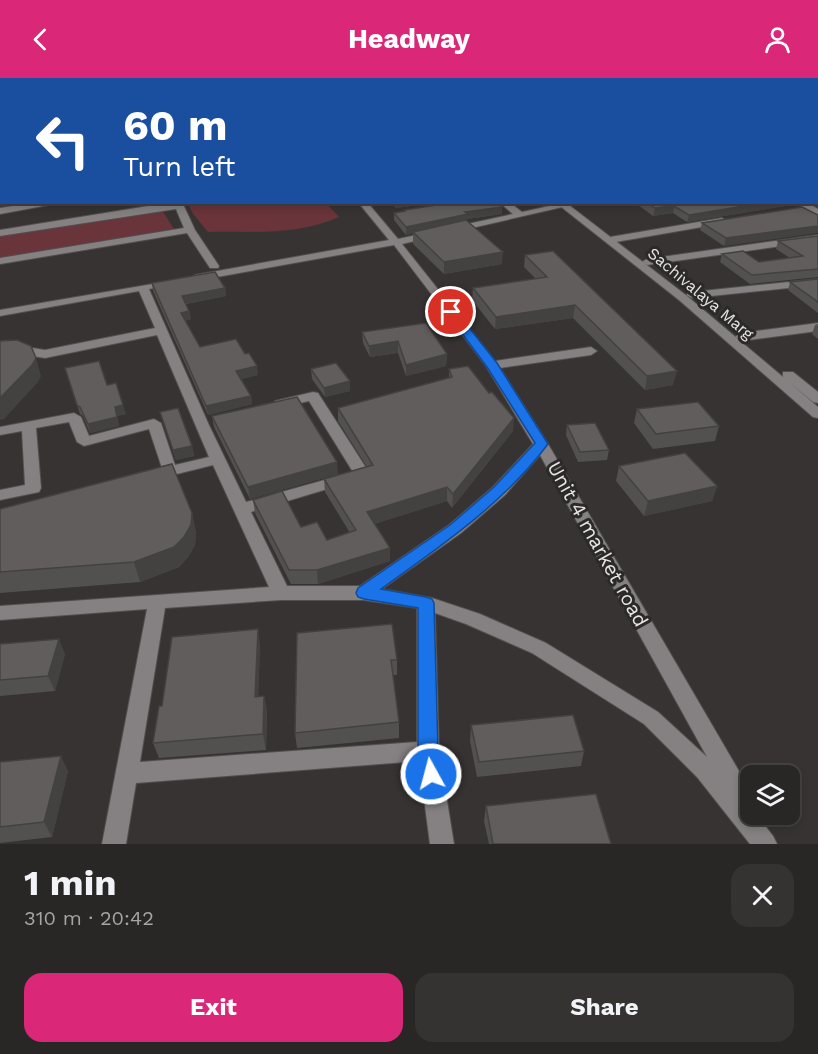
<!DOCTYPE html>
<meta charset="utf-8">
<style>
:root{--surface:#292626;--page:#353232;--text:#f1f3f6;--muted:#a5a5a7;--line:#454343;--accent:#db2777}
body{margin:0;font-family:"Work Sans",sans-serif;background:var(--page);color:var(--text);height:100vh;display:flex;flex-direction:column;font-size:22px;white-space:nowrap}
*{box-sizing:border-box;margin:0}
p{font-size:20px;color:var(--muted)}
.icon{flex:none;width:33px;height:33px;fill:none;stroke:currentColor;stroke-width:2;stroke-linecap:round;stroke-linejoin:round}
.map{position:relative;height:766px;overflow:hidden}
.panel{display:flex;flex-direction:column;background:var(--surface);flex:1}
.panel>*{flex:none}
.top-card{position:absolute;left:0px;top:0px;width:819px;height:126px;box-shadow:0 3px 9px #0003,0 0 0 2px var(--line);background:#1a4fa0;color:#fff;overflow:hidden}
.tools{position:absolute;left:740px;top:687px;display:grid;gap:12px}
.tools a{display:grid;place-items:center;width:60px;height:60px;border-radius:12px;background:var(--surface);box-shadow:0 3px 9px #0003,0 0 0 2px var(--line);font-size:30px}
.pin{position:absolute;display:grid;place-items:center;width:51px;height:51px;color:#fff;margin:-26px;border:3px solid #fff;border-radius:50%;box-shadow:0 2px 6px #0007}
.me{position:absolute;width:66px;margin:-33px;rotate:353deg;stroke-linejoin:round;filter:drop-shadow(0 0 4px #0008)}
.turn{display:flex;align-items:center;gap:21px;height:126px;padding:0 24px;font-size:27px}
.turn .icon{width:78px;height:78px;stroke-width:2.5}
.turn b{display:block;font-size:42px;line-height:51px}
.round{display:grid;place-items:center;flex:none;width:63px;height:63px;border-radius:18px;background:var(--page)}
.overview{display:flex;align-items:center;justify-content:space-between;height:102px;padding:0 24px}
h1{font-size:36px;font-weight:700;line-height:45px}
.action{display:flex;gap:12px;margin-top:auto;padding:12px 24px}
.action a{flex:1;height:69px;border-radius:18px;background:var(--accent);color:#fff;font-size:24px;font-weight:700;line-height:69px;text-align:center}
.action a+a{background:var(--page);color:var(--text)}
header{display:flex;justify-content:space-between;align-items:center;height:78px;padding:0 24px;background:var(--accent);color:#fff;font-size:27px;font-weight:700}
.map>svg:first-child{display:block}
.green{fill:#69343a}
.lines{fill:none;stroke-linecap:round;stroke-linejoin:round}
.minor-casing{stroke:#524f4f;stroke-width:2}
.tertiary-casing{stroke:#524f4f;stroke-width:2}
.secondary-casing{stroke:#524f4f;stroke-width:2}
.minor{fill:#858081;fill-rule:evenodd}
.tertiary{fill:#858081;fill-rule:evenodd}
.secondary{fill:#858081;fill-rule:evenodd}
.wall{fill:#535050}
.shaded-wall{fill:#444141}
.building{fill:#615d5d;stroke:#444141;stroke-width:1.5}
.route{fill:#1a73e8;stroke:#114b97;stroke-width:1.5}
.labels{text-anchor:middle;stroke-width:6;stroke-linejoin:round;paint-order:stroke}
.far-street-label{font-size:16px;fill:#e7e4e4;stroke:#2c2929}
.street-label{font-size:20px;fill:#e7e4e4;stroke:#2c2929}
</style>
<header><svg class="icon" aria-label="back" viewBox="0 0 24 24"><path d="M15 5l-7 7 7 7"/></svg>Headway<svg class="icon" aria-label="person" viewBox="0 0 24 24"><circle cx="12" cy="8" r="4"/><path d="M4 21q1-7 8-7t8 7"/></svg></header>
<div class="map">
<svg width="818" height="766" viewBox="0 0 818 766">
<rect width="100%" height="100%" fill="#373333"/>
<g class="green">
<path d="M187,125H326L339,139C297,158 253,153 208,154L194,137Z"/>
<path d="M162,132L174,151L0,180V158Z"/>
</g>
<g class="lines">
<g class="minor-casing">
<g id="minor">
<path d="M363,0H370L368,2Z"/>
<path d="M484,0H491L493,2H485Z"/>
<path d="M569,0H576L578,2H570Z"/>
<path d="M652,0L662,2H653Z"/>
<rect x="0" y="88" width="2" height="4"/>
<rect x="0" y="111" width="2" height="6"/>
<path d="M39,124H65L0,136V130Z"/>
<path d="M173,124H182L195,152L219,188L218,190H210L187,155L0,186V180L184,150L176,131L0,158V152Z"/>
<path d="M358,124H367L398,161L513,136L499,124H509L522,134L563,125L567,128L402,166L495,283L591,269L597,273L591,277L500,290L548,366L750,712V736H761L759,740L773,758L777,766H750L697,699L644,646L532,575L466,546L435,535L439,673L454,766H430L419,683L136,705L126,766H102L147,531L0,542V528L269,509L213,387L169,398L164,396L149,351L84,368L77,364L69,344L36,350L41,410L39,414L0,422V412L25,407L22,353L0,357V349L74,335L81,339L89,358L154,341L161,345L175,387L209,379L157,257L45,280L26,277L0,278V270L26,269L45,272L155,250L139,213L0,238V232L176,202V206L149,211L208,345L246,424L353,394L309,323L280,330L273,326L275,323L313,314L318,315L370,396L367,399L251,434L287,508H360L449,447L493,409L533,366L486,288L394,167L195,203L190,200L195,197L389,162ZM540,377L707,679L658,634L546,565L480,536L432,520L382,511L461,455L505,417ZM281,522H364L417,530V664L140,684L165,530Z"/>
<path d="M794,124H806L818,131V138Z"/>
<path d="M722,140L727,143L725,145L610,165L605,162L610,159Z"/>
<path d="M818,157V163L647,187L642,184L647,181Z"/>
<path d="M818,201V207L692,220L686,217L692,214Z"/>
<path d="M818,245V253L741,263L735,259L741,255Z"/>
</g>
</g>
<g class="tertiary-casing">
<g id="tertiary">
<path d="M0,71H2L0,76Z"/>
<path d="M555,124H565L687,218L783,299V294H793L818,314V325L813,324L789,304L818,329V340L813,339L679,222Z"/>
</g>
</g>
<g class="secondary-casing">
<path id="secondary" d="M370,0H376L378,2H371Z"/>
</g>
<use href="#minor" class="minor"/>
<use href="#tertiary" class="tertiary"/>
<use href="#secondary" class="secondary"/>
</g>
<g class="wall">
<rect x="511" y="0" width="57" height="2"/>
<path d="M731,0H818V40V2H735Z"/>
<path d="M0,11H2V43H0V25L1,23H0Z"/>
<path d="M391,124H442L396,130Z"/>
<path d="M634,124H786L785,128L687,144L673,135L653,138Z"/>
<path d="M404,132L502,136L467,141V144L502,186L444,196L413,166V155L406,157L394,142V135L404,133Z"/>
<path d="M818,137L724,168L700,152L702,145Z"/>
<path d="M818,158V199L750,206L720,184L722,176L759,184L790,180L776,171L778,163Z"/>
<path d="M525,177L673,307L645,312L573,240L495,251L472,222L473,210L536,201L524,189Z"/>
<path d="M818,201V235L788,212L790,204Z"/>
<path d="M152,205L225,210L226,218L186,226L189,233L191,241L185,243L200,269L258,297L241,301L251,318L252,326L208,337L153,213Z"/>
<path d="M818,246V261L812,256L815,247Z"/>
<path d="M362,254L447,276L446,288L406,298L398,275L370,279L363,265Z"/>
<path d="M65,290L107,307L126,336L117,338L119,348L90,355L83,338L80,336Z"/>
<path d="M311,291L350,313L325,319L312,301Z"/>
<path d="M449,291L513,353L452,430L447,423L374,446L390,470V483L318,506H291L255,435L253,422L301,449L327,462L350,455L325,414L324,401L367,389L338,343V330L449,300Z"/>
<path d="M637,331L719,348L715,363L653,371L634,345Z"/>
<path d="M160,334L192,368L194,378L176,382L163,344Z"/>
<path d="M212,338L338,396L250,421L214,349Z"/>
<path d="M567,347L609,372L607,382L578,384L566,357Z"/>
<path d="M619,388L717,408L712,423L644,438L616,403Z"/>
<path d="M0,431L192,435L196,455L195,467L188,479L179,489L140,504L0,515Z"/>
<path d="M297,555L397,582V597H393L399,644V660L297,670L295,655Z"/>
<path d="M0,566L65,576L55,613L0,618Z"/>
<path d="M260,567L258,618H264L267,633L266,672L159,680L153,665L162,628Z"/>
<path d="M471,647L584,673L581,688L477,699L470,663Z"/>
<path d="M0,684L68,693L52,759L0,765Z"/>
<path d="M486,728L611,766H489L484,743Z"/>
</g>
<g class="shaded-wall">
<path d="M580,0H596L580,2Z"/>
<path d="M396,124H442L396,130Z"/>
<path d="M768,124H786L785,128L687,144L689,137Z"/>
<path d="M674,128L673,135L653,138L655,130Z"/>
<path d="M502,129V136L467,141V144L406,157V149L465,134Z"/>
<path d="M818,148V155L724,168L726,160Z"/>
<path d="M503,174L502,186L444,196V184Z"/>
<path d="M225,210L226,218L183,226L182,218Z"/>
<path d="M575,227L573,240L495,251L496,239Z"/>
<path d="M189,233L191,241L183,243L181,235Z"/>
<path d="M398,263V275L370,279L369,268Z"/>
<path d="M447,276L446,288L406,298V287Z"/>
<path d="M36,280L41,298L38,304L4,341L0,342V320Z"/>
<path d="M257,288L258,297L238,302L236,293Z"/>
<path d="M677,293L673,307L645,312L647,298Z"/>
<path d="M350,303V313L325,319L324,310Z"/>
<path d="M251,318L252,326L208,337L206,328Z"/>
<path d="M123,327L126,336L117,338L115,329Z"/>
<path d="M117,339L119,348L90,355L88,346Z"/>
<path d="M514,340L513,353L452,430L453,416Z"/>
<path d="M192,368L194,378L176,382L173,372Z"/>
<path d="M337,384L338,396L250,421L248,409Z"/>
<path d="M717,408L712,423L644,438L648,423Z"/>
<path d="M447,409V423L367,448V434Z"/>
<path d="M192,435L196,455L195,467L188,479L179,489L140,504L134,484Z"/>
<path d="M390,470V483L318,506L317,492Z"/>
<path d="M258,551L260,567L258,634L255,619Z"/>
<path d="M59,561L65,576L55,613L48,598Z"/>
<path d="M264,618L267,633L266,672L263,656Z"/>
<path d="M61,678L68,693L52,759L44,744Z"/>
</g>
<g class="building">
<path d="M0,0H310L312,2H2V4H0Z"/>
<path d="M518,0H564L568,2H521Z"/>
<path d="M748,0H818V34V2H753Z"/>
<path d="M2,22V38H0V25Z"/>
<path d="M0,45H2V59L0,60Z"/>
<path d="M456,124H498L502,129L465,134L468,136L406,149L394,135L405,133L404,132Z"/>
<path d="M646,124H768L689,137L674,128L655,130Z"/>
<path d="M802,129L818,137V148L726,160L702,145Z"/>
<path d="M466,142L503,174L444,184L413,154Z"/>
<path d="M818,158V191L752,197L722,176L743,173L759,184L803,178L778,163Z"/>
<path d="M553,173L677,293L647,298L575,227L496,239L473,210L547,199L525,177Z"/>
<path d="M215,194L225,210L182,218L189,233L181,235L200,269L236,261L245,276L249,275L257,288L236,293L251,318L206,328L152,205Z"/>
<path d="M818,201V224L790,204Z"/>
<path d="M426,245L447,276L406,287L398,263L369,268L362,254Z"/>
<path d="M17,262L31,268L36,280L32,287L0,320V263Z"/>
<path d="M99,283L107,307L116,305L123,327L115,329L117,339L88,346L80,329L77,327L65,290Z"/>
<path d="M336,285L350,303L324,310L311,291Z"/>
<path d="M468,288L489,315L492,314L514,340L453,416L447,409L367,434L390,470L317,492H289L253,422L282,413L301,449L317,444L327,462L356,452L324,401L373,387L338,330L452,299L449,291Z"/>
<path d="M297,319L337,384L248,409L212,338Z"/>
<path d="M698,324L719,348L656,356L637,331Z"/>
<path d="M178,330L192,368L173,372L160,334Z"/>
<path d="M595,345L609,372L580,374L567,347Z"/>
<path d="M685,375L717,408L648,423L619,388Z"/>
<path d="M172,386L192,435L191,447L184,459L174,469L134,484L0,494V431Z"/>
<path d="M392,546L397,582H391L399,644L295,655L297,555Z"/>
<path d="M258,551L255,619L264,618L263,656L153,665L159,628H162L172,559Z"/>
<path d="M59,561L48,598L0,602V566Z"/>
<path d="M573,637L584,673L479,684L471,647Z"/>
<path d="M61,678L44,744L0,749V684Z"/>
<path d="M596,716L611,766H493L486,728Z"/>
</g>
<path class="route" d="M451,231L455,232L497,285L548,366C503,426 441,468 381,511L426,519L432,521L434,525L438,673L442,696L439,703L431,706L424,703L418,673V530L364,521L358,519L356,515L358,510L450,447L494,409L535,365L487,289L446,234Z"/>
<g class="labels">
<g class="far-street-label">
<text transform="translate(701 215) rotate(40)" y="6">Sachivalaya Marg</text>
</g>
<g class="street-label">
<text transform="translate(598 466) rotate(61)" y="7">Unit 4 market road</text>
</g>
</g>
</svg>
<div class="tools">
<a><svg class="icon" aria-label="layers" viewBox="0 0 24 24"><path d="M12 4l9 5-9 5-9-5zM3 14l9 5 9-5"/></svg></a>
</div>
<div class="pin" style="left:451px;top:234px;background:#d93025"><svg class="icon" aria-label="arrive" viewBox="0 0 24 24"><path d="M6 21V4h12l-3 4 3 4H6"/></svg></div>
<svg class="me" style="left:431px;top:696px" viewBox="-20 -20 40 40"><circle r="17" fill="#1a73e8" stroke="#fff" stroke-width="3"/><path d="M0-11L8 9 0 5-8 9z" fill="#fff"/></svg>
<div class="top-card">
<div class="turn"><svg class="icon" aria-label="left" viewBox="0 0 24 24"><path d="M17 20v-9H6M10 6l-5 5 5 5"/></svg><div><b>60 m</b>Turn left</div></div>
</div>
</div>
<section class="panel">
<div class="overview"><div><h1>1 min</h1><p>310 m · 20:42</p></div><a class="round"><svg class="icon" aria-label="close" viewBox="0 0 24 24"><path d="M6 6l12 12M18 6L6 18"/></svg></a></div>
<div class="action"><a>Exit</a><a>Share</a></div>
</section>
